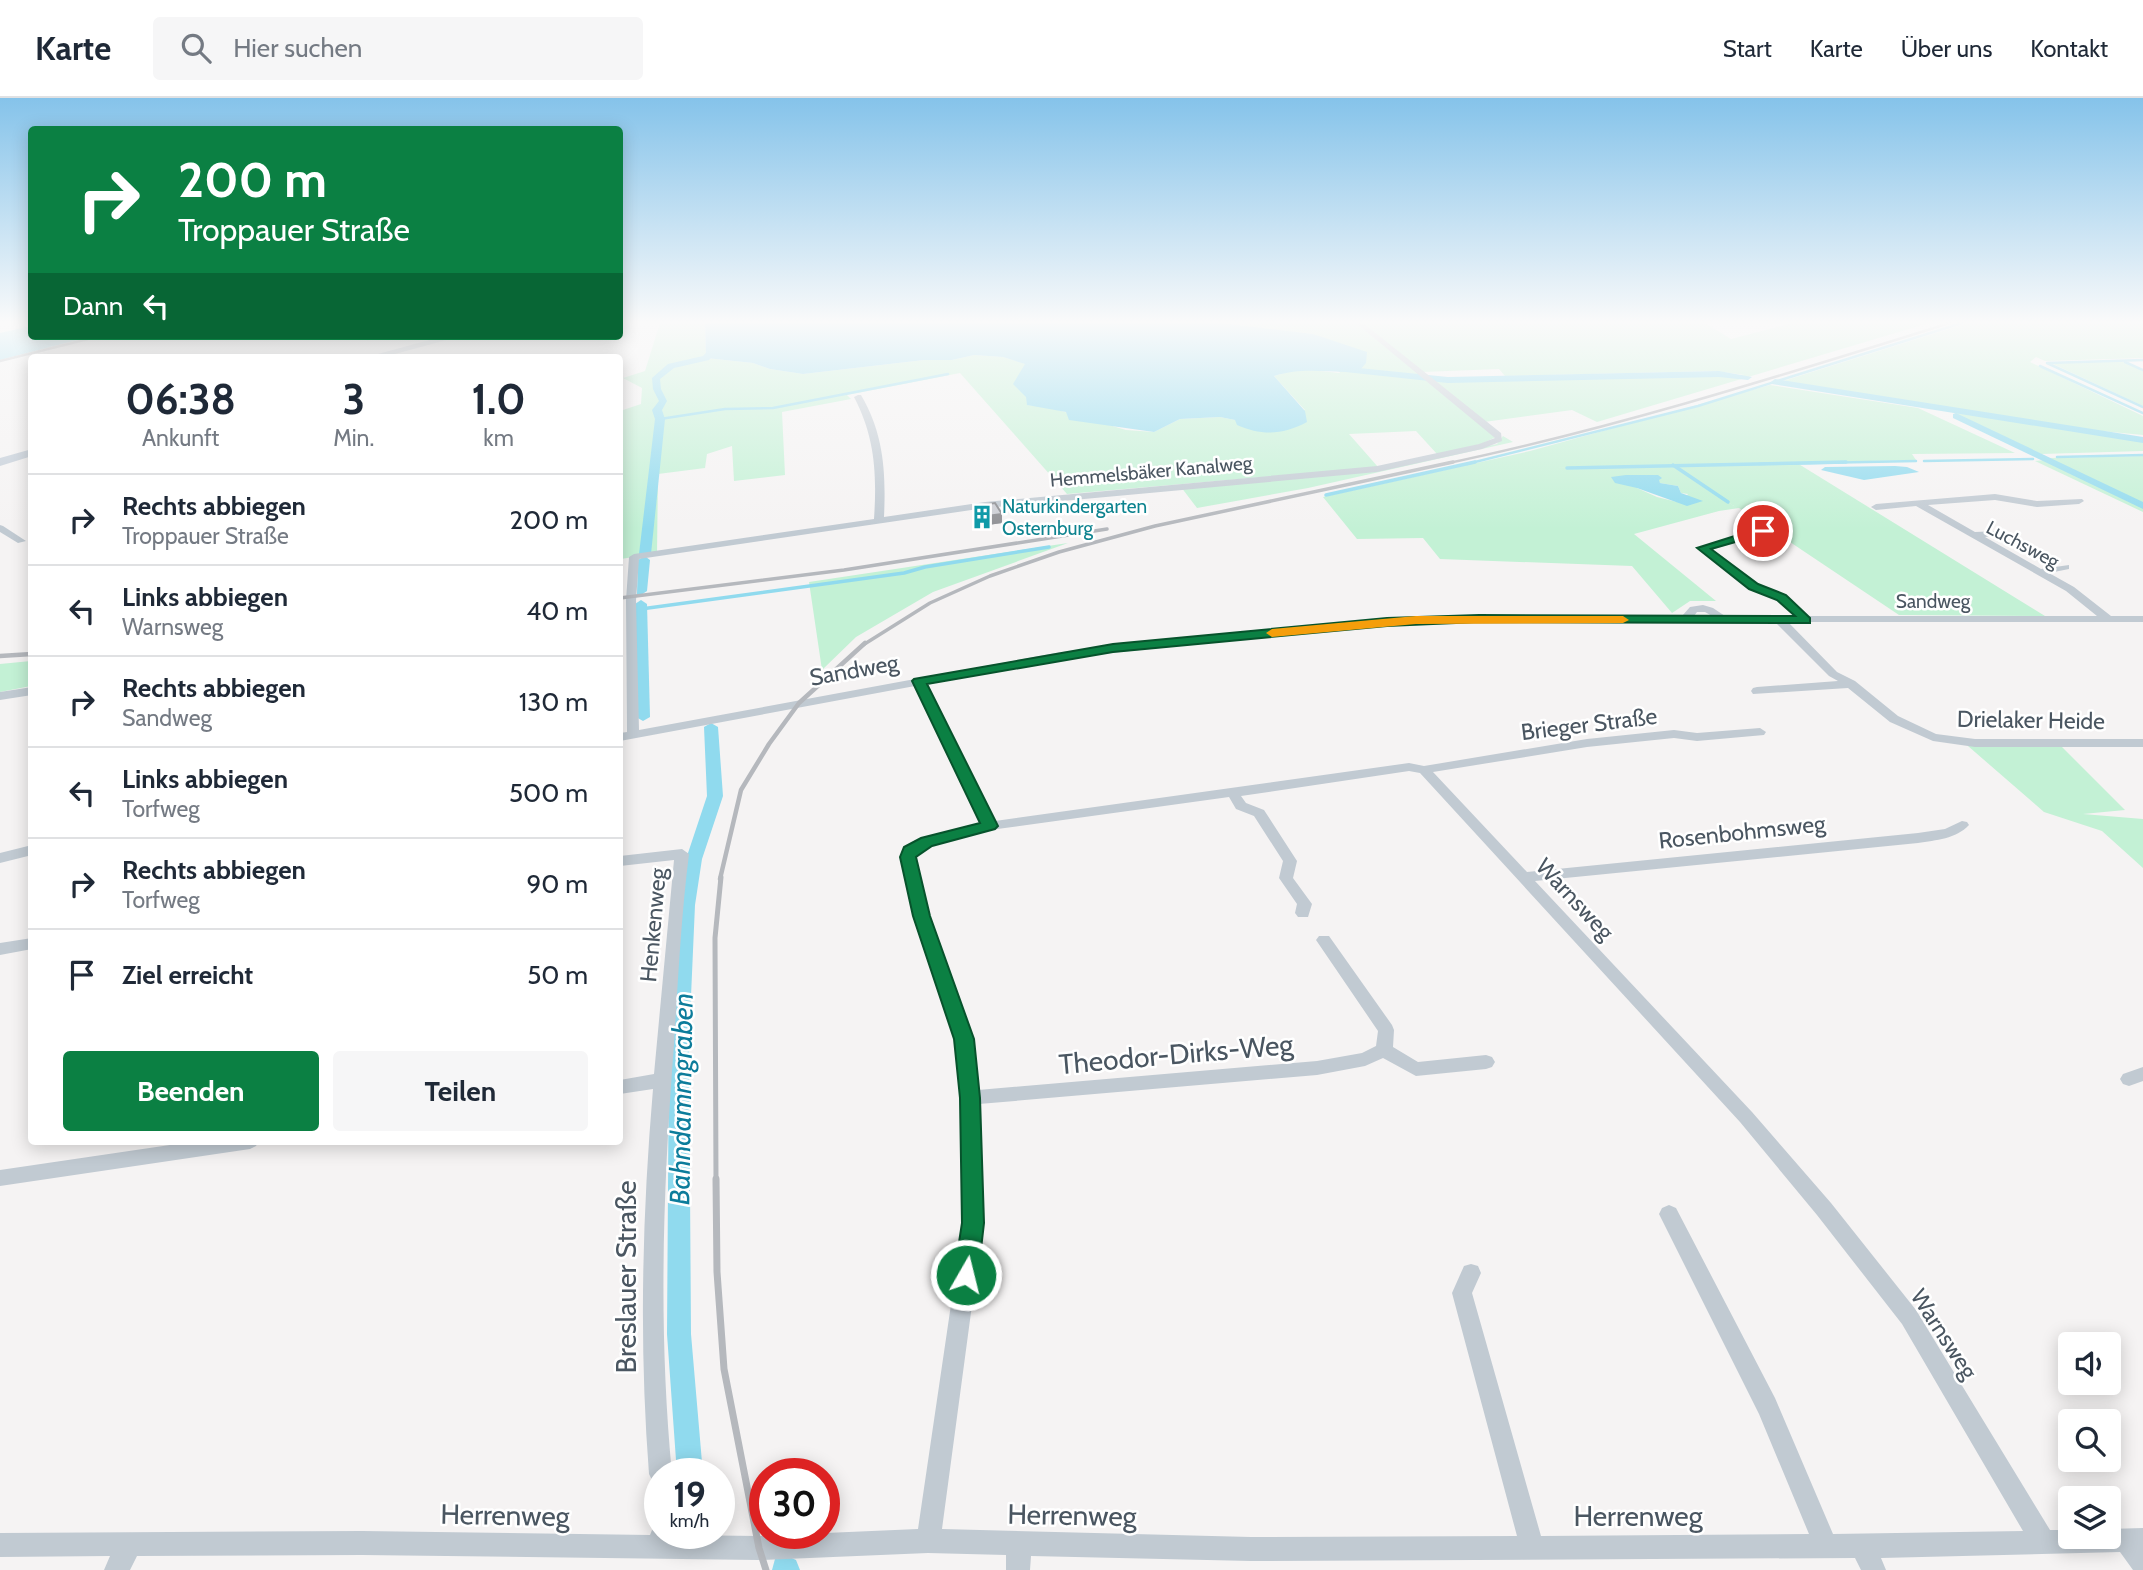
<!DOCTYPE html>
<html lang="de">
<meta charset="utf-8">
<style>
:root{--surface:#fff;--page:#f6f6f7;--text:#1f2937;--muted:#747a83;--line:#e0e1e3;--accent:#0b8043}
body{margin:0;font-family:Cabin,sans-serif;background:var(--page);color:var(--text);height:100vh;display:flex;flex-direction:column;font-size:26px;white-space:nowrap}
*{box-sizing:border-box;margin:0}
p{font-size:23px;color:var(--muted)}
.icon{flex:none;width:38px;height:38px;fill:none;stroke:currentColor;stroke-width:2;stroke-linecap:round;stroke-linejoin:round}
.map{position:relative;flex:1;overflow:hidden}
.side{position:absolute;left:28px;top:256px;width:595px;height:791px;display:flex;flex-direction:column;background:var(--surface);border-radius:7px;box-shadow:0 4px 18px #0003}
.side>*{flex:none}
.top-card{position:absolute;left:28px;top:28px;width:595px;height:214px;border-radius:7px;box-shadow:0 4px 18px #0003;background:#0b8043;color:#fff;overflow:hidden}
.tools{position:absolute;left:2058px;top:1234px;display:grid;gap:14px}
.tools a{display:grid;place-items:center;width:63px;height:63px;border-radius:7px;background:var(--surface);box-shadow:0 4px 18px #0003;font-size:35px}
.speed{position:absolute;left:644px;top:1360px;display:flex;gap:14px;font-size:35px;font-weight:700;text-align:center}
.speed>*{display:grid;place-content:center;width:91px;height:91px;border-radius:50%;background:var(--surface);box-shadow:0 4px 18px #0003;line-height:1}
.speed small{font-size:18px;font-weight:400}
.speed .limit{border:10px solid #d22;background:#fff;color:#111}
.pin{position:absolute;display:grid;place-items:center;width:60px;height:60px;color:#fff;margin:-30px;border:4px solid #fff;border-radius:50%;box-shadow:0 2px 7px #0007}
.me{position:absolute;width:77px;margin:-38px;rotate:8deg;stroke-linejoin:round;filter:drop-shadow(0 0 5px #0008)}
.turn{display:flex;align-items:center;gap:24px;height:147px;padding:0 35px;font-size:32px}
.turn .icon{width:91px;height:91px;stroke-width:2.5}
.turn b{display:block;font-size:49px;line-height:60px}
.then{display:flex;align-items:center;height:66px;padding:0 35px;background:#0003;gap:14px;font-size:26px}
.eta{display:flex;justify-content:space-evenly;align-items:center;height:119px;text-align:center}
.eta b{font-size:42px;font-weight:700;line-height:49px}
.primary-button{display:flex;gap:14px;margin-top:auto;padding:14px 35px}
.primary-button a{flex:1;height:80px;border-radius:7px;background:var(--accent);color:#fff;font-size:28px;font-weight:700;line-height:80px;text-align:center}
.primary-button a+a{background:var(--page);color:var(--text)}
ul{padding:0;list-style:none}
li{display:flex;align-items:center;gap:21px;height:91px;padding:0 35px;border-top:2px solid var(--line)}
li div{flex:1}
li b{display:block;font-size:26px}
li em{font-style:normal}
header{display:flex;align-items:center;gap:42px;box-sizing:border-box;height:98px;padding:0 35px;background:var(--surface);border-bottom:2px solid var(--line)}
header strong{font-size:33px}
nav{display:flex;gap:38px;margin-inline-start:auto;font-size:24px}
.search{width:490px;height:63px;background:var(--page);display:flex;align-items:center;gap:18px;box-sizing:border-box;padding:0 24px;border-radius:7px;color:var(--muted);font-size:26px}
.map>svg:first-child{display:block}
.green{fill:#c3f1d5;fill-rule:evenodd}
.water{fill:#90daee}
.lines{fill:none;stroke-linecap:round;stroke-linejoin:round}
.stream-far1{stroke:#90daee;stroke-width:2.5}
.stream{stroke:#90daee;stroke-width:3.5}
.canal{fill:#90daee;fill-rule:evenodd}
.street{fill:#c1cad2;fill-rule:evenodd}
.secondary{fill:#c1cbd6;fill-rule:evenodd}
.rail-far4{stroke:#b5b8bd;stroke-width:2.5}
.rail-far3{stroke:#b5b8bd;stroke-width:3.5}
.rail-far2{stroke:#b5b8bd;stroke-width:4.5}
.rail-far1{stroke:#b5b8bd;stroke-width:5}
.rail{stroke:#b5b8bd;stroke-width:7}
.wall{fill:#b0b2b7}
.shaded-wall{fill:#909195}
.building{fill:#cdcfd5;stroke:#909195;stroke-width:2}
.route{fill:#0b8043;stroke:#07532c;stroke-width:2}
.slow{fill:#f59e0b}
.labels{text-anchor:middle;stroke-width:5;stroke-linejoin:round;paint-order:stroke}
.far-street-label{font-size:19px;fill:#4a5661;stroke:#fff}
.far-culture-label{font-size:19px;fill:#0d838f;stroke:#fff;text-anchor:start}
.street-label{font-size:23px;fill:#4a5661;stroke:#fff}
.near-street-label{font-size:28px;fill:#4a5661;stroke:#fff}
.near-water-label{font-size:28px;font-style:italic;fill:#0c7c9b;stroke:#fff}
</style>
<header>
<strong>Karte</strong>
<div class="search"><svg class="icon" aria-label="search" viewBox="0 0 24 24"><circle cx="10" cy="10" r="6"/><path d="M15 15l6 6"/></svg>Hier suchen</div>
<nav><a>Start</a><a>Karte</a><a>Über uns</a><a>Kontakt</a></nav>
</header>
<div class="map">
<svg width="2143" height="1472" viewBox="0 0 2143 1472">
<rect width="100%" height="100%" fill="#f5f3f3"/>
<g class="green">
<path d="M660,225H705L706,260L753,265L770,271L803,276L924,262H952L974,257L1003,259L1026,266L1027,307L1048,309L1126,332L1154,334L1180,321L1220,319L1235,322L1305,312L1274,278L1299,271L1340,275L1313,236L1222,225H1357L1496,339L1481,346L1437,356L1416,333L1349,336L1378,369L1067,396L960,275L847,297L851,301L782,314L785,377L734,383L732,348L707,356L705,370L658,376L657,456L620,461V313L641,306L642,290L623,280L645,273Z"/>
<path d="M1361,225H1705L1731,241L1792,225H1929L1597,324L1572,312L1484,324L1435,283L1744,277L1716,273L1505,278L1499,271L1422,274Z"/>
<path d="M1968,225H2143V260L2045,263L2036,259L2030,264L2143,318V337L2101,333L1780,284Z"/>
<path d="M2121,263L2143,273V308L2051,265Z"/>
<path d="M1770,287L1918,310L2015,355L1912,356L1916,362L1552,370L1672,368L1734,408L1675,368L1797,365L2045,518L1899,517L1739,410L1719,413L1634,436L1716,503H1690L1672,515L1632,468L1440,461L1423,440L1357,441L1323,399L1530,353ZM1658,382L1660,385L1678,388L1681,395L1688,396L1681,405L1657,399L1637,390Z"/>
<path d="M1950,313L2143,344V353L2041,356Z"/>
<path d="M1503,338L1513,344L1308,390L1197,410L1181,389L1384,371L1497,346Z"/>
<path d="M2143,358V407L2049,360Z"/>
<path d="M2045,362L2143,410V414L2035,363Z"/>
<path d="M1068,445L933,494L856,539L822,572L809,484Z"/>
<path d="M31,563V588L0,594V566Z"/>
<path d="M2060,647L2125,712L2083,716L2143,721V770L2102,733L2044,714L1968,648Z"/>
</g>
<g class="water">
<path d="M705,225H1222L1313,236L1367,254L1366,265L1359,273C1327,276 1307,268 1274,278L1305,313L1307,324C1283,337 1262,338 1237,327L1235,322L1220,319L1180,321L1154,334L1069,322L1066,314L1027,307L1026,299L1013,286L1025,266L1003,259L974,257L952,262H924L803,276L770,271L753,265L706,260Z"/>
<path d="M31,228L32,238H93L0,262V235Z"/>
<path d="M1895,368L1907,369L1919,374L1864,382L1821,372L1825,369Z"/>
<path d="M1626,377H1658L1662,380L1659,382L1660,385L1678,388L1681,395L1703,403L1687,408L1637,390L1615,385L1611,379Z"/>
</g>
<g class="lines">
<g class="stream-far1">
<path d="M2143,262L2047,265L2143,309"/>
<path d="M2125,264L2143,272"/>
<path d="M2040,268L2143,315"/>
<path d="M660,321L725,311L773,310L948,276"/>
<path d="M2057,359L2143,357"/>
<path d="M1924,363L2033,361"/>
<path d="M1467,366L1698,308L1962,225"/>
<path d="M1759,366L1916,363"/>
</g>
<g class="stream">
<path d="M1673,367L1728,404"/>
<path d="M1567,370L1846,364"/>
<path d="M1326,397L1475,364"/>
<path d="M641,511L904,475L925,469L1049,449"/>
</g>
<g class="canal">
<path d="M718,242L725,244L709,262L674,270L660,281L661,291L667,303L662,312L665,321L651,456L646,459L650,462L647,493L641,497L637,496L638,462L643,459L639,456L655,321L652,312L659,303L653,291L652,280L668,266L703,258Z"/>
<path d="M1339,268L1448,279L1719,273L1752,279L1748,282L1719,279L1448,285L1336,273L1335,271Z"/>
<path d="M1775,281L2143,339V345L1772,286L1771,284Z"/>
<path d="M1956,315L2143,404V411L1953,320V316Z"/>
<path d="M641,502L647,506L650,619L643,623L636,619L635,506Z"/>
<path d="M711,625L718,629L723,698L702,761L695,807L689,944L691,1236L703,1376H677L667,1236L669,944L679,807L686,761L707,698L704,629Z"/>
<path d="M785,1457L796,1462L800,1472H772L775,1461Z"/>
</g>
<g class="street">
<path d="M1356,225H1363L1501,335L1502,343L1482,351L1377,374L985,410L639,461L636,502L639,632L1061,554L1387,521L1479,518H1682L1690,509L1703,507L1713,510L1725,518H1795L1777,501L1749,490L1698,451L1763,430L1766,431V435L1711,452L1757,486L1785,497L1808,518H2097L2066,493L1916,408L1876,412L1871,409L1876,406L1995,396L2037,403L2082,401L2084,403L2079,406L2037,409L1995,402L1928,407L1975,434L1999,433V437L1985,439L2041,471L2069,467V471L2049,475L2074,489L2111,518H2143V524H1788L1837,574L1855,583L1898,618L1936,636L1975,641H2143V649H1975L1933,643L1890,624L1848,590L1753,596L1751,593L1753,590L1757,589L1838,583L1829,578L1775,524H1479L1387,527L1061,560L926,586L995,723L1409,665L1424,668L1587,641L1674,632L1697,635L1760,630L1766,634L1764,637L1697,643L1674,640L1587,649L1433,674L1527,774L1918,735L1945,731L1962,723L1967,724L1969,727C1956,741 1936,742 1918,745L1535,783L1752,1014L1831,1105L1916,1212L2050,1432H2070V1438H2109V1431L2143,1430V1472H2133L2120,1454L1881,1460L1886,1472H1861L1855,1460L1251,1463L1031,1458L1030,1472H1006V1457L928,1455L759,1462L362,1457L137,1458L130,1472H104L110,1458L0,1459V1435L362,1433L650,1437L654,1427L660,1424V1435H674V1437L759,1438L918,1431L963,1125L961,1000L956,941L914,819L901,759C908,737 961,731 982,726L915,588L620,643V635L627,634L626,502L629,459L634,456L874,421C877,376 875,339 854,299L858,297H861C884,336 886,375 884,419L985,404L1377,368L1479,346L1495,340ZM1697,514H1705L1712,518H1694ZM1409,673L1420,675L1740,1024L1817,1117L1902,1226L2023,1433L1833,1436L1775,1300L1676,1110L1669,1107L1662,1110L1659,1116L1759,1316L1809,1436L1541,1438L1472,1195L1481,1175L1478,1168L1471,1166L1464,1168L1452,1195L1517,1438L1251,1439L942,1431L983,1125L979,1006L1317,977L1365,968L1383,960L1416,978L1486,971L1492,969L1495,964L1492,959L1486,957L1418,964L1393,949L1394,932L1392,927L1329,838H1319L1316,842L1378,933L1376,948L1362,955L1317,963L978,992L972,941L930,819L915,759L916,756L932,747L990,732L1229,699L1236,711L1254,718L1283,763L1279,780L1297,806L1295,815L1298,819H1308L1312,806L1293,780L1297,763L1264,712L1246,705L1241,698Z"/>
<path d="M0,427L3,428L26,443L18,445L0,434Z"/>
<path d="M32,589V597L0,602V594Z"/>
<path d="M32,747V757L0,765V755Z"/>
<path d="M682,751L689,756C681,819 678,883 674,946C663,1093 658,1229 672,1376H660V1387L653,1384L649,1376C639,1247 642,1119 653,991L620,996V982L654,976L674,762L620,768V758Z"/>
<path d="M32,840V851L0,857V845Z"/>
<path d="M2143,969V983L2129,988L2123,986L2120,981L2123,976Z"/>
<path d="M197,1043H259L256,1048L250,1051L0,1088V1072Z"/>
</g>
<g class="secondary">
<path d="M444,238H461L384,259H367Z"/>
<path d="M32,351V358L0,368V360Z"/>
</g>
<g class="rail-far4">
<path d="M360,238L368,241"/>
<path d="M0,263L100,238"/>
<path d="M1444,366C1616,330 1783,277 1950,225"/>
</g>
<g class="rail-far3">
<path d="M620,500L844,472L1107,431"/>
<path d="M863,547L930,505L990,478L1059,454L1155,428L1453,364"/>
</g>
<g class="rail-far2">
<path d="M0,558L32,556"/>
<path d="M720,781L741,692L769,646L799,605L865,545"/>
</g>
<path class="rail-far1" d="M716,1083L715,840L721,779"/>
<path class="rail" d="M716,1081L717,1174L724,1271L759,1450L766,1472"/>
</g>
<path class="wall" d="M981,407L1002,425L988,427L981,416Z"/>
<path class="shaded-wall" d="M1002,416V425L988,427L987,418Z"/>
<path class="building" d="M995,405L1002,416L987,418L981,407Z"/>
<linearGradient id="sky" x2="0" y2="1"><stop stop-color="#85c3ea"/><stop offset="0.52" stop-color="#fafafa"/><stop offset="1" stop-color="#fafafa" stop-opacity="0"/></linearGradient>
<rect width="2143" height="431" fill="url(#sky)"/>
<path class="route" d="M1763,429L1767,430V435L1711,451L1758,486L1786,497L1810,520V525L1479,524L1387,528L1113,554L927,586L998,728L995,731L932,748L916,759L930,818L974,941L980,1000L984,1125L978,1177L974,1184L966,1188L958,1184L954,1177L962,1125L960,1000L954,941L913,818L900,759L904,749L921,740L980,725L912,583L914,581L1113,546L1387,520L1479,517L1795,518L1777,502L1749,491L1697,450Z"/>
<path class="slow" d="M1416,518H1623L1629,522L1623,525L1416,526L1272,539L1266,535L1272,531Z"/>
<defs>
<g id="building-bare" transform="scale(1.89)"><path d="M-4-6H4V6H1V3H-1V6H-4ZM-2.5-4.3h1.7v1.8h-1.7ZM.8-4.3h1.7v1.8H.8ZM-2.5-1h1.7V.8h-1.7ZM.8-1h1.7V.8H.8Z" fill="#0f9aa8" stroke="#fff" stroke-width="2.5" paint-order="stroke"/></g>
</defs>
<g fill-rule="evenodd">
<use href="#building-bare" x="982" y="419"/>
</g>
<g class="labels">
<g class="far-street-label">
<text transform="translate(1151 373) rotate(-5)" y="7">Hemmelsbäker Kanalweg</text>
<text transform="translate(2023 446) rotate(28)" y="7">Luchsweg</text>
<text x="1933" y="510">Sandweg</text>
</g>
<g class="far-culture-label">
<text x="1002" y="415">Naturkindergarten<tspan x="1002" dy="22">Osternburg</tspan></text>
</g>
<g class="street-label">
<text transform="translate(854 572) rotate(-10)" y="8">Sandweg</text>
<text transform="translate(2031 622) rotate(1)" y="8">Drielaker Heide</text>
<text transform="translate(1589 626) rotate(-7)" y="8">Brieger Straße</text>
<text transform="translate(1742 734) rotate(-6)" y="8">Rosenbohmsweg</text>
<text transform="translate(1575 801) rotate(47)" y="8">Warnsweg</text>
<text transform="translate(653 827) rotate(-85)" y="8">Henkenweg</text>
<text transform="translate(1944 1236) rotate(57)" y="8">Warnsweg</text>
</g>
<g class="near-street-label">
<text transform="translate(1176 956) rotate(-5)" y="10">Theodor-Dirks-Weg</text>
<text transform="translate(626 1179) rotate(-90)" y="10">Breslauer Straße</text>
<text transform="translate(505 1417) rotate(1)" y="10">Herrenweg</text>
<text transform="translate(1072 1417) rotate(1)" y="10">Herrenweg</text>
<text x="1638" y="1428">Herrenweg</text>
</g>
<g class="near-water-label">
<text transform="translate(681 1001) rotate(-89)" y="10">Bahndammgraben</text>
</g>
</g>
</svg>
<div class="tools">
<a><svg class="icon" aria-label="sound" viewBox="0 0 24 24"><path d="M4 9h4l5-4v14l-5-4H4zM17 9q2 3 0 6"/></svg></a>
<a><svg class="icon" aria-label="search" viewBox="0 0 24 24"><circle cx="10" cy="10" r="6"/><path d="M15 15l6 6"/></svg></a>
<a><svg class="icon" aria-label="layers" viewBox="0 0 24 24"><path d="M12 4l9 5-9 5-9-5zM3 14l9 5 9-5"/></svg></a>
</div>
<div class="speed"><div>19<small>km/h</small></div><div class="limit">30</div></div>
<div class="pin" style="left:1763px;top:433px;background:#d93025"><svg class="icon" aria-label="arrive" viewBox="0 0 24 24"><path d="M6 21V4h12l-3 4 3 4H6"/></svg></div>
<svg class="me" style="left:966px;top:1177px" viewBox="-20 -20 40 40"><circle r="17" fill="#0b8043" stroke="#fff" stroke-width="3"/><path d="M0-11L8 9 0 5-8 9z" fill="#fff"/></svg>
<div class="top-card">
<div class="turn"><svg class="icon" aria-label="right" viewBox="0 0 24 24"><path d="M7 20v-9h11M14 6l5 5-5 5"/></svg><div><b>200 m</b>Troppauer Straße</div></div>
<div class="then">Dann<svg class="icon" aria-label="left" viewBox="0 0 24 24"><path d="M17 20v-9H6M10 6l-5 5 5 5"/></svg></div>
</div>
<section class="side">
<div class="eta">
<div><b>06:38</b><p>Ankunft</p></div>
<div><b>3</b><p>Min.</p></div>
<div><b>1.0</b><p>km</p></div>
</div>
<ul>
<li><svg class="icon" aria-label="right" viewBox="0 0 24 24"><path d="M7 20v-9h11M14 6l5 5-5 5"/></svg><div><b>Rechts abbiegen</b><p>Troppauer Straße</p></div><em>200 m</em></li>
<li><svg class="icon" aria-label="left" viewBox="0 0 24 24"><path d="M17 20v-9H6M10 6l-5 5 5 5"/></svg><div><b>Links abbiegen</b><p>Warnsweg</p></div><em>40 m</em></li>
<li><svg class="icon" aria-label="right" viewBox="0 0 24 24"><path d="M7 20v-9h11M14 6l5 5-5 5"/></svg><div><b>Rechts abbiegen</b><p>Sandweg</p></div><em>130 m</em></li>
<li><svg class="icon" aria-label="left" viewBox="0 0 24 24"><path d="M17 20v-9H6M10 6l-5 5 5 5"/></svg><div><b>Links abbiegen</b><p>Torfweg</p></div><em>500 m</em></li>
<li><svg class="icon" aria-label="right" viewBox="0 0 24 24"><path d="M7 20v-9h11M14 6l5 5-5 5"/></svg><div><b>Rechts abbiegen</b><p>Torfweg</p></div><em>90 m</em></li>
<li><svg class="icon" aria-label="arrive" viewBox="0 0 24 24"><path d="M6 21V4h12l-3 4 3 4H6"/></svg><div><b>Ziel erreicht</b></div><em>50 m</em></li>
</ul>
<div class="primary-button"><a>Beenden</a><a>Teilen</a></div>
</section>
</div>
